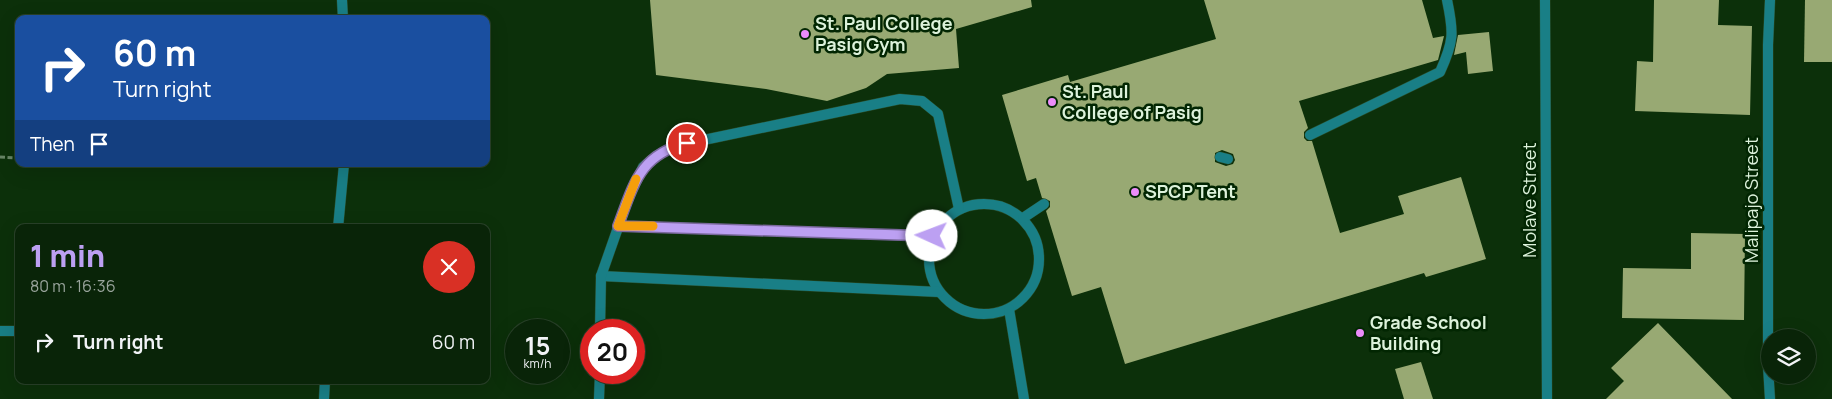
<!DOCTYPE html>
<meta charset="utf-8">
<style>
:root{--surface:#092408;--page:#173016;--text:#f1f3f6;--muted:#99a49c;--line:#294129;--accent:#bca0f2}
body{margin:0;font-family:Manrope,sans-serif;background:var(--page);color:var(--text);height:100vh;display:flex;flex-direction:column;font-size:19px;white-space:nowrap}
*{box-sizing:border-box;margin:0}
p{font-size:16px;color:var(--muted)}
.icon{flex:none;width:28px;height:28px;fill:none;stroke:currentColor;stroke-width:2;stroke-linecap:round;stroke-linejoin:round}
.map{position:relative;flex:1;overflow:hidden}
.sheet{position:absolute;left:15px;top:224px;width:475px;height:160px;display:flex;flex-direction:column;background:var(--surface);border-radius:10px;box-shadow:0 5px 20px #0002,0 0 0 1px var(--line)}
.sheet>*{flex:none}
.banner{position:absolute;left:15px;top:15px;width:475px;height:152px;border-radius:10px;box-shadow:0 5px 20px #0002,0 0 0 1px var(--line);background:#1a4fa0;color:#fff;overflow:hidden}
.controls{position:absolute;left:1761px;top:329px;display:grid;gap:10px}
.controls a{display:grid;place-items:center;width:55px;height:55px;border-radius:50%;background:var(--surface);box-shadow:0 5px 20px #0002,0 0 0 1px var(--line);font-size:25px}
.speed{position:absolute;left:505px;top:319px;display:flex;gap:10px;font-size:25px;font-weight:700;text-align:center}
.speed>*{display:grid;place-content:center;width:65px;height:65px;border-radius:50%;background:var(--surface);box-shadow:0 5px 20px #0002,0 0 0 1px var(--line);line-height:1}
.speed small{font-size:12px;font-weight:400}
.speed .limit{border:8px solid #d22;background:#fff;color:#111}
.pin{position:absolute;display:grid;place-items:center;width:42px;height:42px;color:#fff;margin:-21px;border:2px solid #fff;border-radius:50%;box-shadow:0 1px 5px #0007}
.me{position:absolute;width:55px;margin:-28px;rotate:272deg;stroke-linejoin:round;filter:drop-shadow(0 0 4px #0008)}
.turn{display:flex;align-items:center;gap:18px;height:105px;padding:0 15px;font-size:22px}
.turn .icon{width:65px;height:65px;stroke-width:2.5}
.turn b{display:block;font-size:35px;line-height:42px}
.then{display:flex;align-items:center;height:48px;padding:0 15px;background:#0003;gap:10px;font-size:19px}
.round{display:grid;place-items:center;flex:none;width:52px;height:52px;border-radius:26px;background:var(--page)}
.overview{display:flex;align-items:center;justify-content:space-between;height:85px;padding:0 15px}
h1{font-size:30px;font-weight:800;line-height:38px;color:var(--accent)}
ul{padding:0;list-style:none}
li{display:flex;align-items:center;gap:15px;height:65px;padding:0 15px}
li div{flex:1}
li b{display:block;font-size:19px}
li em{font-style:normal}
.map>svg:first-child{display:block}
.building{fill:#98a973;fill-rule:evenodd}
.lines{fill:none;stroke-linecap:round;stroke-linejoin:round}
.service-casing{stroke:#294b27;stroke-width:11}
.minor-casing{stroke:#294b27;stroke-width:11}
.path{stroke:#678465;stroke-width:3;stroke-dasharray:5 2.5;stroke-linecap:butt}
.service{stroke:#197f86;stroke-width:10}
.minor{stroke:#197f86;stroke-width:10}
.route-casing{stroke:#7a689d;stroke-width:12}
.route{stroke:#bca0f2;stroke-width:9}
.slow{stroke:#f59e0b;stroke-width:9}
.poi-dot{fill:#ec8cfa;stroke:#022602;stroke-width:2}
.labels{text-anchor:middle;stroke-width:5;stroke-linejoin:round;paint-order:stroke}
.poi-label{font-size:18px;font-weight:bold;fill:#ddf2db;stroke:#022602;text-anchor:start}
.street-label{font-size:18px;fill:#ddf2db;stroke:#022602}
</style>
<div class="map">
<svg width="1832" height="399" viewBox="0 0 1832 399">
<rect width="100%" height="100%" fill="#0c300a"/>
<g class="building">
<path d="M650,0H1031L1032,7L956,29L959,68L887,74L866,88L827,101L766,89L656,75Z"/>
<path d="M1204,0H1422L1433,38L1444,36L1438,60L1299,101L1308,128L1304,132V138L1307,141H1312L1340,233L1404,214L1398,196L1461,177L1486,259L1426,277L1424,273L1125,364L1101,287L1072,296L1046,211L1050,207V201L1042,198L1036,178L1027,181L1002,95L1068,75L1070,82L1216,39ZM1222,150L1233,154L1235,160L1233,164L1226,166L1215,162V153Z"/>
<path d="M1654,0H1719L1718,25L1752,26L1750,115L1635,111L1637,61L1653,62Z"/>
<path d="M1805,0H1832V62H1804Z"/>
<path d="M1489,32L1493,71L1468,74L1466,52L1454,55L1458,35Z"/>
<path d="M1691,233L1745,234L1744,320L1622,318L1623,268L1691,269Z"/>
<path d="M1658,323L1732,399H1606L1624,381L1611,368Z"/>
<path d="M1421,362L1433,399H1404L1395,369Z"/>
</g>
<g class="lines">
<g class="service-casing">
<g id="service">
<path d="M342,0L343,19"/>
<path d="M1310,135L1440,72C1454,41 1454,33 1447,0"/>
<path d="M1220,157L1228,159"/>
<circle cx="984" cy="259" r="55"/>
<path d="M1023,218L1044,204"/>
<path d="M618,226L932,236"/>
<path d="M338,228L344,164"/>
<path d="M601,276L939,292"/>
<path d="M1009,309L1024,399"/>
<path d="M600,330L601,276L627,202L643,167L656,156L675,146L900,99L922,101L938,114L959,209"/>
<path d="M0,331H19"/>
<path d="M324,399L325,380"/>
<path d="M599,399L600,372"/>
</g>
</g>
<g class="minor-casing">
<g id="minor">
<path d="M1545,0L1547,399"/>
<path d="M1770,399L1768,366V45L1770,0"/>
</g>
</g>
<g class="path">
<path d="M0,157L19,158"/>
<path d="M122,164L171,166"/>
</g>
<use href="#service" class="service"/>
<use href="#minor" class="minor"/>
</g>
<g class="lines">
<g class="route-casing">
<path id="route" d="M687,143C639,155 634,184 618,226L932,236"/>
</g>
<use href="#route" class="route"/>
<path class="slow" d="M636,179L618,226H653"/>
</g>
<g class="poi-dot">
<circle cx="805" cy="34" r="5"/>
<circle cx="1052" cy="102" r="5"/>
<circle cx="1135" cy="192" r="5"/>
<circle cx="1360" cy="333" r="5"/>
</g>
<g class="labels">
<g class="poi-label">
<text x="815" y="30">St. Paul College<tspan x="815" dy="21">Pasig Gym</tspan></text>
<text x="1062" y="98">St. Paul<tspan x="1062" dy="21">College of Pasig</tspan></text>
<text x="1145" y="198">SPCP Tent</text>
<text x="1370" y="329">Grade School<tspan x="1370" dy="21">Building</tspan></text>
</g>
<g class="street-label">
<text transform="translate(1530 200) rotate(-90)" y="6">Molave Street</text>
<text transform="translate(1752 200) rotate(-90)" y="6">Malipajo Street</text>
</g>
</g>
</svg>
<div class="controls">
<a><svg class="icon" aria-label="layers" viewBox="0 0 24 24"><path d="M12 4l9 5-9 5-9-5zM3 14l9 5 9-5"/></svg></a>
</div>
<div class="speed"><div>15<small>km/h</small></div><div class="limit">20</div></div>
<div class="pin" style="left:687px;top:143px;background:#d93025"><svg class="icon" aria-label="arrive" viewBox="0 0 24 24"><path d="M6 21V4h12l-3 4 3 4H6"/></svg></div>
<svg class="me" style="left:932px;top:236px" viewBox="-20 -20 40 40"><circle r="19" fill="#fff"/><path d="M0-13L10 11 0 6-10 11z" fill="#bca0f2"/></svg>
<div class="banner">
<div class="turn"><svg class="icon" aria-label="right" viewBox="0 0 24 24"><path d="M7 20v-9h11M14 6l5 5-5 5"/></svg><div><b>60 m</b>Turn right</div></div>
<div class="then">Then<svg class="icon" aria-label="arrive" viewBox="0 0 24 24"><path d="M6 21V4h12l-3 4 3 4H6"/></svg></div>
</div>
<section class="sheet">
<div class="overview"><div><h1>1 min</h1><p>80 m · 16:36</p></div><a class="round" style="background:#d93025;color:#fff"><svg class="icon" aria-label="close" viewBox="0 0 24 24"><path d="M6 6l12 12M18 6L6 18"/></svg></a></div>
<ul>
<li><svg class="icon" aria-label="right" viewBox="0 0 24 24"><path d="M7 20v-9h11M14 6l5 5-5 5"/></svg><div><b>Turn right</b></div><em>60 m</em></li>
</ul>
</section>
</div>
